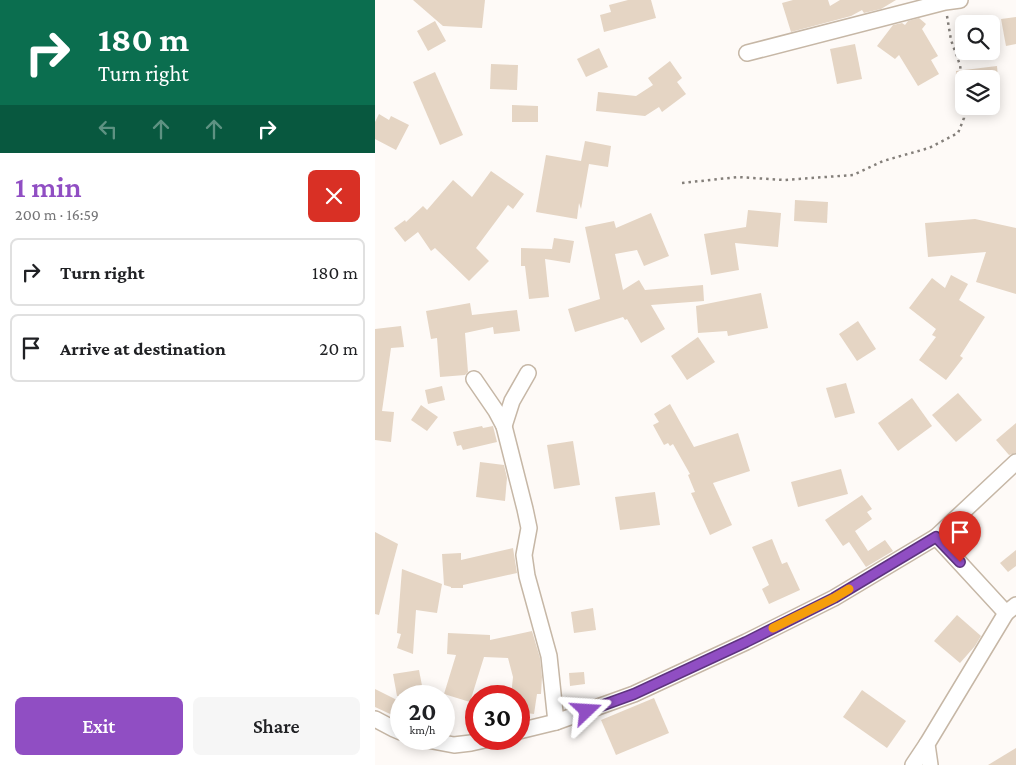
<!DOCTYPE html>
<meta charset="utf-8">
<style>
:root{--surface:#fff;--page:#f6f6f6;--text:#202124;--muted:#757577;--line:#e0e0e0;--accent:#904ec3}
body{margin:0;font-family:"Crimson Pro",serif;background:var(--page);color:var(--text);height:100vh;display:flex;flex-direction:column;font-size:19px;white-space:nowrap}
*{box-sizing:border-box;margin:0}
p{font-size:16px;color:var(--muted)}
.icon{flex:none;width:28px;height:28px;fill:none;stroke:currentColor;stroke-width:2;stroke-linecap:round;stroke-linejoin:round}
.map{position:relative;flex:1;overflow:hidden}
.drawer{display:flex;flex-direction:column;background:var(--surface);width:375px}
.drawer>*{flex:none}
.guide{background:#0b6e4f;color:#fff;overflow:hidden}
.controls{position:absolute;left:580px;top:15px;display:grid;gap:10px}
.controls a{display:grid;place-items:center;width:45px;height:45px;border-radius:8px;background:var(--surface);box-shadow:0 2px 12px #0003;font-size:25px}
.speed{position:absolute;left:15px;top:685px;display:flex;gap:10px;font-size:25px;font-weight:700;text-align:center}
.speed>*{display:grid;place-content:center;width:65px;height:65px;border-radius:50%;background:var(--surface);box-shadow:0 2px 12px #0003;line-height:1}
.speed small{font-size:12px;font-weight:400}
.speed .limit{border:8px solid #d22;background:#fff;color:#111}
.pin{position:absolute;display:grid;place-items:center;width:42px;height:42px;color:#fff;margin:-51px -21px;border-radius:50% 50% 50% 0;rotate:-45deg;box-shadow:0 0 5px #0007}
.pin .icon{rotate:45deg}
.me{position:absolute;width:55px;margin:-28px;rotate:70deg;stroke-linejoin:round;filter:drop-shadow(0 0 4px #0008)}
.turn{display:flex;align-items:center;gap:18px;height:105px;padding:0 15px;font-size:22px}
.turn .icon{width:65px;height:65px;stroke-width:2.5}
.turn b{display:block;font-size:35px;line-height:42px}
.lanes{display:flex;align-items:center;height:48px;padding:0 15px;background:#0003;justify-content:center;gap:25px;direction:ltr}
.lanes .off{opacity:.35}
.round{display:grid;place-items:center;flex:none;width:52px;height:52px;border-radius:8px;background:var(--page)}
.headline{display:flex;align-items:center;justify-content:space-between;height:85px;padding:0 15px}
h1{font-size:30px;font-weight:600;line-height:38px;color:var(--accent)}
.primary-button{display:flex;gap:10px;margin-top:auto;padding:10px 15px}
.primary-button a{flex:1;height:58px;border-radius:8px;background:var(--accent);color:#fff;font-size:20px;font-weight:600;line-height:58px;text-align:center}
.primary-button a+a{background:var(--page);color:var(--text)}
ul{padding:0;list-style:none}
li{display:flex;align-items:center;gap:15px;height:68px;margin:0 10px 8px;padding:0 5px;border:2px solid var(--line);border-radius:8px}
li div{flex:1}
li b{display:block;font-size:19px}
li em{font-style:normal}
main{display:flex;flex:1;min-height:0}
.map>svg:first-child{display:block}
.building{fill:#e5d5c4}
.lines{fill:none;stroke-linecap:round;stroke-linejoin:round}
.minor-casing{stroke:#c6b7a6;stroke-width:18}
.path{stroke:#847f7a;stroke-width:2.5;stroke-dasharray:2.5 4;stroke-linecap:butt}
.minor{stroke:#fff;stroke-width:15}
.route-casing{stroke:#5e337f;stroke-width:12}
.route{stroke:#904ec3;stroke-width:9}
.slow{stroke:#f59e0b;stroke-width:9}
</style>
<main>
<section class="drawer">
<div class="guide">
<div class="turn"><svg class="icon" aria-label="right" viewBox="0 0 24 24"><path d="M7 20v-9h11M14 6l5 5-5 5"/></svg><div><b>180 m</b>Turn right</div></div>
<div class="lanes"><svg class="icon off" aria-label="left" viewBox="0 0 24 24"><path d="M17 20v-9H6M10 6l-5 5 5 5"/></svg><svg class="icon off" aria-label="ahead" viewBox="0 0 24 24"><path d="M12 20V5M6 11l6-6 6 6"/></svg><svg class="icon off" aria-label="ahead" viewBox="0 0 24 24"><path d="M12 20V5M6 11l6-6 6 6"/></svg><svg class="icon" aria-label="right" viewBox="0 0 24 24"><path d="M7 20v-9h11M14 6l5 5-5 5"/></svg></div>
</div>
<div class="headline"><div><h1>1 min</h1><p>200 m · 16:59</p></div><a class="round" style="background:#d93025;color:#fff"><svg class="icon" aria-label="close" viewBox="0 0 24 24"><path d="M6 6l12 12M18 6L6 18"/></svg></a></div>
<ul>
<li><svg class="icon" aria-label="right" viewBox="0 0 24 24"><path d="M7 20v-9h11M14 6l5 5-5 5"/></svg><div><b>Turn right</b></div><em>180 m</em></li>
<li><svg class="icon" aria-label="arrive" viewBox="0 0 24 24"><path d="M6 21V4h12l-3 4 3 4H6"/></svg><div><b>Arrive at destination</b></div><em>20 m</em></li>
</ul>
<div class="primary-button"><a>Exit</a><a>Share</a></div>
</section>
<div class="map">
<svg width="641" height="765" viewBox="0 0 641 765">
<rect width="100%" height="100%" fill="#fefaf7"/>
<g class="building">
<path d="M38,0H110L107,28L68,26Z"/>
<path d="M253,0H276L281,18L229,32L225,15L236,12L234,5Z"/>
<path d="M418,0H453L455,6L465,0H521L506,9L489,13L487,10L476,16L416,32L407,3Z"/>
<path d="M641,17V44L631,46L626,19Z"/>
<path d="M544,18L551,24L547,29L563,56L556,60L564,74L543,86L524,55L520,59L502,46L518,25L527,23L530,25L533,21Z"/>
<path d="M60,21L71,41L53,51L42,31Z"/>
<path d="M480,44L487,79L462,84L455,49Z"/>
<path d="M224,48L233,67L211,77L202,59Z"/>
<path d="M295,61L307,78L302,82L311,94L287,112L284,107L270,116L221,111L223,92L261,96L278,85L273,78Z"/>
<path d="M116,64L143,65L142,90L115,89Z"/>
<path d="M622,66L623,79H581V71Z"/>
<path d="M60,72L88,135L65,145L38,82Z"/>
<path d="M137,105L163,106V122H137Z"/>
<path d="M4,114L14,120L16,116L34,125L21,150L0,139V122Z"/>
<path d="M210,141L236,146L233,167L214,164L206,209L204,203L202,219L161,212L171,155L206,161Z"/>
<path d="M116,171L149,194L138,209L133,205L101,248L114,261L94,281L60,248L56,251L43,232L30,242L19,228L30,220L31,222L48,206L52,210L78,180L97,197Z"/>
<path d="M420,200L453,202L452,223L419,221Z"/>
<path d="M373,210L406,213L403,247L360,243L364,270L336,275L329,234L371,227Z"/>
<path d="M276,213L294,256L269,266L262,250L240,254L248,290L264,280L270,290L328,285L329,301L276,305L290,329L266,343L252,319L250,320L248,317L200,332L193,309L225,299L210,227L239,221L241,228Z"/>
<path d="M600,219L641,228V294L601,282L611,252L553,257L550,223Z"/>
<path d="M179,238L199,241L195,263L170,259L174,297L154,299L150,266H146V248L177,249Z"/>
<path d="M576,275L593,284L584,300L610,317L585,356L588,358L571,380L544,360L561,337L557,335L561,329L534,308L557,278L570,288Z"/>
<path d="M386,293L393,328L353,336L352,331L323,333L321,306Z"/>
<path d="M95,303L97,315L142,310L145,331L119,334L118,327L90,333L93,372L90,375L65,377L62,338L56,339L51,311Z"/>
<path d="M483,321L501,349L482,361L464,334Z"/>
<path d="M26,326L29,347L16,348L7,411L19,412L16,442L0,440V329Z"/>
<path d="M323,337L340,362L312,380L296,356Z"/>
<path d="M471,383L480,413L460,418L451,388Z"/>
<path d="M67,386L70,400L53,404L50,390Z"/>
<path d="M583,393L607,420L581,442L557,415Z"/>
<path d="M537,398L557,426L523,451L503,423Z"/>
<path d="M295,404L319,447L363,433L375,471L338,483L357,525L335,535L316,493L320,492L313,475L315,474L298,444L295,446L293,443L289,445L278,425L284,422L279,414Z"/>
<path d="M46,405L63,417L52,431L36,420Z"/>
<path d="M641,423V453L634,455L621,440Z"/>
<path d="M107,426L108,428L118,426L122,442L88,450L86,445L82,446L78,432Z"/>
<path d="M198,441L205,485L179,489L172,445Z"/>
<path d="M105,462L129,465L132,478L130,501L101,497Z"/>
<path d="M466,469L473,494L423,507L416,482Z"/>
<path d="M280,492L285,525L245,530L240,497Z"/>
<path d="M487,495L497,509L492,512L497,519L480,531L493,551L510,540L518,551L491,567L474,542L468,546L450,520Z"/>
<path d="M0,532L23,544L4,615L0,614Z"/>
<path d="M397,539L407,564L412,562L425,590L394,604L387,589L394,585L377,547Z"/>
<path d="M138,548L142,573L88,585V588H76V587L69,585L67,554L86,553V560Z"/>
<path d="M641,550V566L633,572L625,563Z"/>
<path d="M27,569L67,584L62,613L41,610L38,654L22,648L26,634L22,633Z"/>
<path d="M218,608L221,630L199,633L196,612Z"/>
<path d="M582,615L606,636L600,646L585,663L559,641Z"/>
<path d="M157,631L165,658L167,677L166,694H162L159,714L144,712V696H136L138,677L133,658L109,657L95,702L69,694L81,655L72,654L73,633L115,635V640Z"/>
<path d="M44,670L49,696H22L18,674Z"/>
<path d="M209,672L210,684L195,686L194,673Z"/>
<path d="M0,689L26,702V719L0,707Z"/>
<path d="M487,690L531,721L512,748L468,717Z"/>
<path d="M279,698L294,733L241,755L226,720Z"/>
<path d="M641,748V765H613Z"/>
</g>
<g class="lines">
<g class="minor-casing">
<g id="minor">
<path d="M372,53L570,2L585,0"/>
<path d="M99,379L121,411L129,426L150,509L154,528L149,555L152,576L174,656L181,722L259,694L371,642L459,598L561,537"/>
<path d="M129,426L137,401L153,373"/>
<path d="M641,462L561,537L631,613L641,605"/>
<path d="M0,719L19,729L26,732"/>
<path d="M144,731L181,722"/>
<path d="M47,739L79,745L96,743L114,739"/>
<path d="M538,765L552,744"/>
<path d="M555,765L552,744L631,613"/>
</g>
</g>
<g class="path">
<path d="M572,16L576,40L585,65L588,87L589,102"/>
<path d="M307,183L363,177L409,180L478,175L508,161L554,148L583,133L589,118V106"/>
</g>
<use href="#minor" class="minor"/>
</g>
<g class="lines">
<g class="route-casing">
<path id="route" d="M212,711L259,694L371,642L459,598L561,537L585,562"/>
</g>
<use href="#route" class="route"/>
<path class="slow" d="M398,628L459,598L474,589"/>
</g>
</svg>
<div class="controls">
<a><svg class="icon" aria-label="search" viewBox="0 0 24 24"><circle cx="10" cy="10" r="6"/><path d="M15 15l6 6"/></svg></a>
<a><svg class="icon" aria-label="layers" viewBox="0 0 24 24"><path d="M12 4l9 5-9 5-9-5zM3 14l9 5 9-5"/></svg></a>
</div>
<div class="speed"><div>20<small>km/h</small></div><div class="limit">30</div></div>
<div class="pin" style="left:585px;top:562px;background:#d93025"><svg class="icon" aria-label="arrive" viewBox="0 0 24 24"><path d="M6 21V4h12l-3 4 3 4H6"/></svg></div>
<svg class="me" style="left:212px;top:711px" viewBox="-20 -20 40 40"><path d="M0-17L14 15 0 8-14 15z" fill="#904ec3" stroke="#fff" stroke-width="4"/></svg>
</div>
</main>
